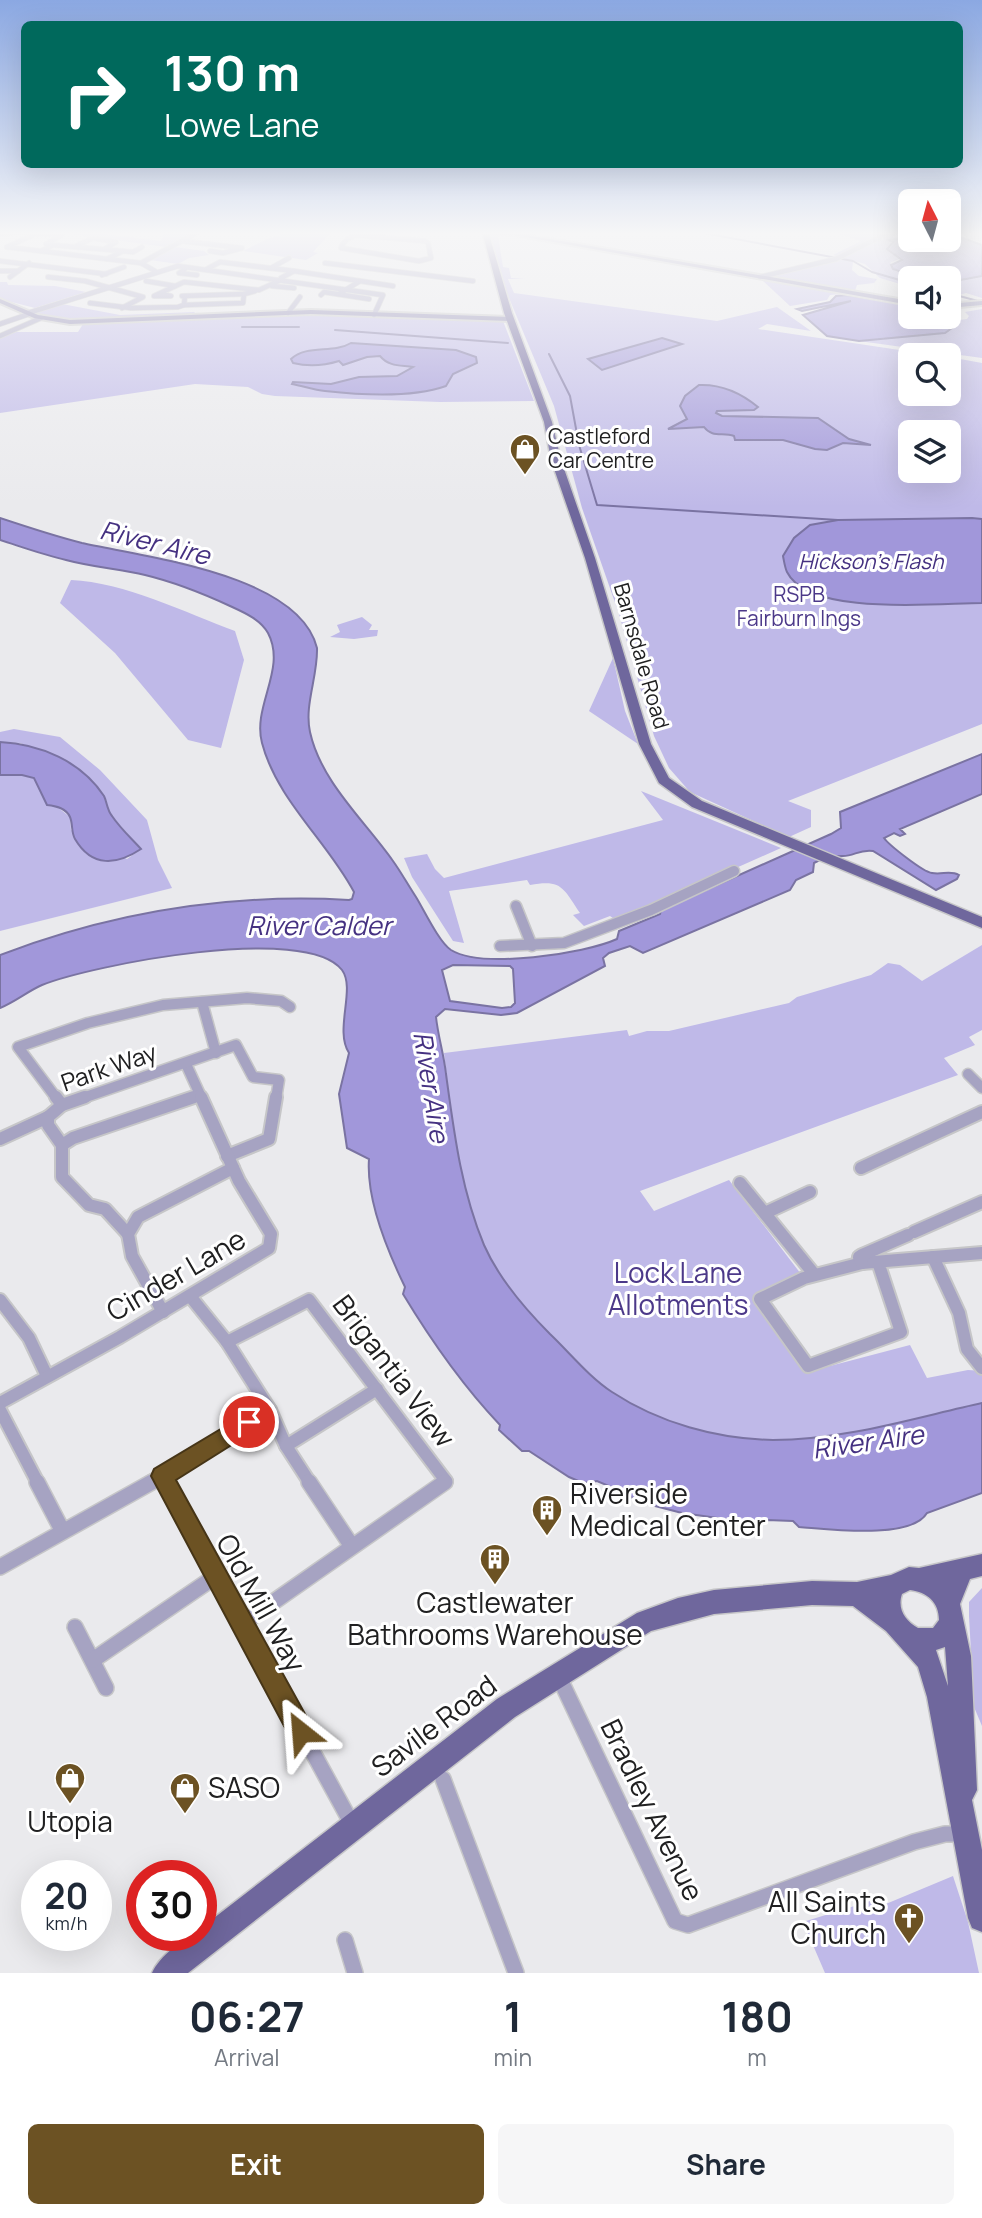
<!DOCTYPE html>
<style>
:root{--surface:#fff;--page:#f6f6f7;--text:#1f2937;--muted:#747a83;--accent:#6c5223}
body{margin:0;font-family:Manrope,sans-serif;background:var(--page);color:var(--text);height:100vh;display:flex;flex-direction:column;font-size:26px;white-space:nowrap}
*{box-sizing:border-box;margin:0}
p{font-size:23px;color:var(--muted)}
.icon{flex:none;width:38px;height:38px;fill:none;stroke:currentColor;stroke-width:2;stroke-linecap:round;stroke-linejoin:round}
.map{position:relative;height:1973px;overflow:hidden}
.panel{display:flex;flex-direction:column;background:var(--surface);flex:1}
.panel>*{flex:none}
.top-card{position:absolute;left:21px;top:21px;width:942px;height:147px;border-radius:10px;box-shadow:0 7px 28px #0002;background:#00695c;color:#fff;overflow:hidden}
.needle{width:46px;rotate:354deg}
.buttons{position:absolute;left:898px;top:189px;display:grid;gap:14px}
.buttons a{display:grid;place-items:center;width:63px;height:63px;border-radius:10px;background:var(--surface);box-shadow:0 7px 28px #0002;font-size:35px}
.speed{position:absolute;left:21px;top:1860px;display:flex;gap:14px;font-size:35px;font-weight:700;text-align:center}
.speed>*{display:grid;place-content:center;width:91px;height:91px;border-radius:50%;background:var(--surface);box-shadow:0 7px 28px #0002;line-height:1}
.speed small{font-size:18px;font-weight:400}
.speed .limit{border:10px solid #d22;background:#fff;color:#111}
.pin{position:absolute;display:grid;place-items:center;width:60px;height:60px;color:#fff;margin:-30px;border:4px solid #fff;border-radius:50%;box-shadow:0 2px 7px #0007}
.me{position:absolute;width:77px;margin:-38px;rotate:332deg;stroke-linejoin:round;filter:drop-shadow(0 0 5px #0008)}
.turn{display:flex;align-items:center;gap:24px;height:147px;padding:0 28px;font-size:32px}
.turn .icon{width:91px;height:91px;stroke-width:2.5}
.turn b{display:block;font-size:49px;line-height:60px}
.eta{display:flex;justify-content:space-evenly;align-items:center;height:119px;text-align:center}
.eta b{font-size:42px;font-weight:700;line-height:49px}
.button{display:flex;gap:14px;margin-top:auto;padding:14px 28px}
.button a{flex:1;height:80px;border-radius:10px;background:var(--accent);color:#fff;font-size:28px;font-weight:700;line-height:80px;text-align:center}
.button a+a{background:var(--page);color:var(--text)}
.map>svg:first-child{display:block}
.green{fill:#bfb9e8;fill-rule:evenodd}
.water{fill:#a197da;stroke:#7a73a2;stroke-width:2;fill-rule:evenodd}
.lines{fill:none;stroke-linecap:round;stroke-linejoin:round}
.stream{stroke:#7a73a2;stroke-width:2}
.street-far3-casing{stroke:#c6c6c8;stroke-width:6}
.street-far2-casing{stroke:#c6c6c8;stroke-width:13}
.street-far1-casing{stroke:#c6c6c8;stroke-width:16}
.street-casing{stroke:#c6c6c8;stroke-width:18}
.secondary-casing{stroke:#c6c6c8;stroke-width:4}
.primary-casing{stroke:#c6c6c8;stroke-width:3}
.street-far3{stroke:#a6a3c2;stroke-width:4.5}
.street-far2{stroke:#a6a3c2;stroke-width:10}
.street-far1{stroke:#a6a3c2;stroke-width:12}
.street{stroke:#a6a3c2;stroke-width:15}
.secondary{fill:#8680ad;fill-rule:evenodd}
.primary{fill:#6f679d;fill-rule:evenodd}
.route{fill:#6c5223;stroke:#463517;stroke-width:2}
.labels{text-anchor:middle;stroke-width:6;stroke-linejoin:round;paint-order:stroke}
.far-poi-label{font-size:21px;fill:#202021;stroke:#fff;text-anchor:start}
.far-water-label{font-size:21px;font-style:italic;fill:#453181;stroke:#fff}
.far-park-label{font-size:21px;fill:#4c3989;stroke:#fff}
.far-street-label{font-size:21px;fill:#202021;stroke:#fff}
.street-label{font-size:24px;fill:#202021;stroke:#fff}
.water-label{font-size:26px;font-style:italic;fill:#453181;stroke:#fff}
.near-park-label{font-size:28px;fill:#4c3989;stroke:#fff}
.near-street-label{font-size:28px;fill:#202021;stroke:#fff}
.near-poi-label{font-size:28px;fill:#202021;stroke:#fff;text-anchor:start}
</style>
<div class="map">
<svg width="982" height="1973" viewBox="0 0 982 1973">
<rect width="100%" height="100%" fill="#eaeaed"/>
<g class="green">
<path d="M48,231H79L161,241L165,231H196L166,247Z"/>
<path d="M332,231L313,252L318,253L306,260L243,251L269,238L281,236L280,234Z"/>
<path d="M830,231H910L907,237L892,241L887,249L900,259L891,262L890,265L895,271L919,278H910V287L880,278L865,264L833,255L861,241Z"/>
<path d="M494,233H503L591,249L512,235L498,236L503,267L509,268L511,278L525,279H508L514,293L717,321L777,307L811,331L767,324L758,329L933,355H910V394H948L949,357L982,363V724L788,801L811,810V827L789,837L690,792L669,768L654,736L619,614L582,508L554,406L507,293L490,235ZM910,432H948V471H910Z"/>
<path d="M175,247L204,251L209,255L189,258L178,264L150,260Z"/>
<path d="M843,259L853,262L852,270L859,276L877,279L874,283L857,285L855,291L772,276Z"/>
<path d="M982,276V298L966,293L949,298L948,282Z"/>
<path d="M762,280L841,294L830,295L827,300L790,306Z"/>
<path d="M0,282H7L8,285L55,286L86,292L35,308L0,299Z"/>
<path d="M62,304L120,315L195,312L191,316L96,318C81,325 51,320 36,313Z"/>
<path d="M982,309V358L859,341L945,333L959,320L967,319L969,316L965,312Z"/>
<path d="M308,313L503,321L534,401L440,402L275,396L262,394L248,387L195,384L0,413V337L16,332H78L83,324Z"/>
<path d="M71,580C124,582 186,613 235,631L244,660L221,748L188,740L115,653L60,603Z"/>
<path d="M362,617L372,625L369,630H378L377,636L354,639L330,637L340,632L337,625Z"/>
<path d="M613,658L625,711L638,744L589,711Z"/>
<path d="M14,729L60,737L100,770L147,820L158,860L172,888L0,931V775H22L34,778L42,795L70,817L71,830L127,859L141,849L109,813L106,799L67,761L20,743L0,742V732Z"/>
<path d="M641,791L781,848L617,921L610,916L584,926L573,915L580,913C563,888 562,879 530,885L527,880L449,891L464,943L453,941L412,877L404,858L427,854L435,869L444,878L663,820Z"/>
<path d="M982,945V1030L969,1037L975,1045L944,1058L958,1075L640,1191L654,1211L729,1180L804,1278L760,1300L811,1371L910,1345L927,1378L968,1370L982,1371V1403C913,1418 844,1440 773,1440C717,1439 659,1423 612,1392C589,1377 570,1353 550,1334C524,1308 499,1279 484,1245C458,1184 452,1118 444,1053L627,1030L629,1036L647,1031H669L789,1003L797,997L871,975L888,963L900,965L922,981Z"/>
<path d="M982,1588V1726L974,1707L969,1616V1602Z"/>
<path d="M953,1876L968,1922L979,1973H825L803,1922L877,1899L881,1906Z"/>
</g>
<g class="water">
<path d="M908,234L910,240H948L949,236L963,238L982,245V276L949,282L948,278H918L893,269L891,265L902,260L887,249L893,242L889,240L907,237Z"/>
<path d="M847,295L910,305V317H945L959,320V323L945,333L859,341L827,336L803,315L851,301L802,311L797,309L830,302L836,296Z"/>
<path d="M662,338L682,344L602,370L588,359Z"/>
<path d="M351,343L456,350L476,357L477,363L453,374L446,386C412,398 361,395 325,391C314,390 303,386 292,384L293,382L331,384L359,377L397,376L413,367C401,365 389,367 380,356L367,357L343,365L339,361C323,366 309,367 293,363L291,359C307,344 333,354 351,343Z"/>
<path d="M699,385C722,384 741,393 758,407L754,410L717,411L716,413L722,416L818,418L849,439L871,445L843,443L827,450L815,449L783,440H735L734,436C723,432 712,438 704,427L668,429L687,419L680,406L685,396Z"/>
<path d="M0,518C27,527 54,536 82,543C144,557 299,574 317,648C318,676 304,705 310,732C321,782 365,821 393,861C401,872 408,885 416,897C424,910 439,942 451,950C482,969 584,954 617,939L619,931L660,914L661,910L831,834L841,828L840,812L982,754V794L900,829L905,834L900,836L894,833L884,838C889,845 923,872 932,873C942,875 950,870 959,875L957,879L936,890L873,851C860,849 854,856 843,856C831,856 825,857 814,863L813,872L796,880L790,890L643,953L630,946L609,953L603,958L605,966L517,1013L501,1015L445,1009L436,1017C438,1036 444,1055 446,1074C454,1132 461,1190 484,1245C499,1279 524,1308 550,1334C570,1353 589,1377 612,1392C659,1423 717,1439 773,1440C844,1440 914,1418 982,1403V1493L927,1513C911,1540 828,1529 799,1527L793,1521L767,1520L760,1524L682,1513L636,1501L628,1494L597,1481L583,1483L569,1477L529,1451H522L499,1430L500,1425C462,1385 432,1342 403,1294L405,1287C387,1250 366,1200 369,1159L347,1148L339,1094L349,1053C334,1030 356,989 342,970C306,923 92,965 42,985C28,991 15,1002 0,1008V955C113,912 228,893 349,900L352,899L354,892C327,841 277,800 262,743C252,706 287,669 268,633C260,619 243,612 230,606C202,593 174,582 145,575C119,569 92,567 66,560C44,555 22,547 0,540ZM453,965L510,966L513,969L515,1003L511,1007L502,1008L450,1001L442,970Z"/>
<path d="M972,518L982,519V603C938,603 809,617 787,572C785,568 784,561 783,556L794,538L810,525L838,520Z"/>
<path d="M0,742C40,744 81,761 104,796C107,802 107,810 112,816C120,828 131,838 141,849C117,865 92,868 75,839C71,832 73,824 70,817C66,808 56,806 47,805L34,778L22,775H0Z"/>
</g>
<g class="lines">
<g class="stream">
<path d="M693,231L853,261L872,272L910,283"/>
<path d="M948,293L982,302"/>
<path d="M242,327H299"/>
<path d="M335,330L508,343"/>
<path d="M549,354L570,396L579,445L597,505L838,520"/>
</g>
<g class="street-far3-casing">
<g id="street-far3">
<path d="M0,234L33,231"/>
<path d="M355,235L425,241L428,243L431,258L419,261L341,248C344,238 354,236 363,231"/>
<path d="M182,241L242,248L223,253L210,251"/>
<path d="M53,245L123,251L107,259"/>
<path d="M76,246L93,238L116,242L106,248"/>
<path d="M7,247L141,263L155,271"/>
<path d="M7,247L35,234L62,235L46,244L53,245L41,251"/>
<path d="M123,251L133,252L142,247"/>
<path d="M0,261L106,274"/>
<path d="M141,263L200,231"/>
<path d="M325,263L473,281"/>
<path d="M271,268L289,258"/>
<path d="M185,269L179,273L197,275"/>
<path d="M207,269L220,262L294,271L281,278"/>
<path d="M0,271H18"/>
<path d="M294,271L360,281L339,294"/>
<path d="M102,275L124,267"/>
<path d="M10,277L29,263"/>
<path d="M48,277L85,281L143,297L122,308"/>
<path d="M760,277L836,259L892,231"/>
<path d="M146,281L175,286"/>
<path d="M360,281L393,286"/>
<path d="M272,286L294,288"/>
<path d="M160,294L171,296H154L184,282L259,290L283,279"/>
<path d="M321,295L324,292L369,299"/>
<path d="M182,296L244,294"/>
<path d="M90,303L131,308L178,307L184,305L185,296"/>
<path d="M184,305L243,303L244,294L255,291"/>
<path d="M28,313L178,266L383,295L374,315"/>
<path d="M288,313L300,297"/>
<path d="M0,324L29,314"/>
<path d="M0,336L41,318"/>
</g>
</g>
<g class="street-far2-casing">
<g id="street-far2">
<path d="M516,906L532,946"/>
<path d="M500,946L564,943L651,910L734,871"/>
<path d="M202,1002L216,1053"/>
<path d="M186,1064L202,1099"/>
<path d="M968,1074L982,1088"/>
<path d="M57,1099L18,1047L88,1023L163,1005L247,998L281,1001L290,1007"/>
<path d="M80,1099L236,1045L253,1077L279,1080L276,1099"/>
<path d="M189,1099L200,1095"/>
</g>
</g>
<g class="street-far1-casing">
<g id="street-far1">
<path d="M56,1097L62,1105"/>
<path d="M0,1139L48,1117"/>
<path d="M62,1145L48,1125V1117L62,1105L85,1097"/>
<path d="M227,1156L269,1139L276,1097"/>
<path d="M861,1168L982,1112"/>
<path d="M740,1183L814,1274"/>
<path d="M765,1213L810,1192"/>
<path d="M914,1232L982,1202"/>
<path d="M128,1234L105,1209L89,1205L62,1177V1145L73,1138L194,1097"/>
<path d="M933,1257L959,1313L967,1349L982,1368"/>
<path d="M878,1262L901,1332L808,1366L760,1299L804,1278L862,1263L982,1253"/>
<path d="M862,1263L859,1257L862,1255L908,1235"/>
<path d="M190,1296L227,1342L270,1410"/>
<path d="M0,1300L29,1338L47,1376"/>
<path d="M163,1312L132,1256L128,1234L138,1217L233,1168"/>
<path d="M227,1342L309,1300L446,1481L443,1483"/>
<path d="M0,1403L120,1337L269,1248L271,1234L239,1181L201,1097"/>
<path d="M0,1410L38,1483"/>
<path d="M286,1446L377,1389"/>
<path d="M162,1476L166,1483"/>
<path d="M149,1483L270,1410L286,1446L310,1483"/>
</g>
</g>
<g class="street-casing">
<g id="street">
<path d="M37,1482L62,1530"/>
<path d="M165,1482L352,1824"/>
<path d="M309,1482L351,1545"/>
<path d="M0,1567L152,1482"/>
<path d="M242,1624L445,1482"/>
<path d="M75,1627L106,1688"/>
<path d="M93,1660L216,1576"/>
<path d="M558,1675L675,1921L688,1925L914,1842L945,1834H965"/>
<path d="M443,1779L516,1973"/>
<path d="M345,1940L355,1973"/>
</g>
</g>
<g class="secondary-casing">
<g id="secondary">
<path d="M491,231H503L910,301V305Z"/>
<path d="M0,299L38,315L70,320L311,310L510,317L513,319L510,321L311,314L70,324L34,318L0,303Z"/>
<path d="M982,301V305L948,308V304Z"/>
</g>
</g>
<g class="primary-casing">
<g id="primary">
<path d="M482,231H488L512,313L552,422L561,460L595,558L651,744L669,778L702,801L982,917V928L692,807L659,783L639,744L585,558L551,460L544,422L504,313Z"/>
<path d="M982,1554V1576L970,1579L960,1604L971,1656L977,1790L972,1800L982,1850V1932L972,1928L968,1918L927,1697L918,1667L886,1631L853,1606L812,1605L714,1614L651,1631L515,1717L188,1973H152C159,1957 184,1936 201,1936V1928L497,1699L637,1613L678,1598L714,1590L812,1581L857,1582L891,1575L909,1567L919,1568ZM910,1590C927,1592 939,1602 939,1620L933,1628H918C905,1621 897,1609 902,1594ZM945,1647L948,1686L936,1650Z"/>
</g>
</g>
<use href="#street-far3" class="street-far3"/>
<use href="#street-far2" class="street-far2"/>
<use href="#street-far1" class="street-far1"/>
<use href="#street" class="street"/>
<use href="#secondary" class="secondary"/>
<use href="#primary" class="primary"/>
</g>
<linearGradient id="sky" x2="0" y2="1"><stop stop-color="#8ba8e2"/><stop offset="0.46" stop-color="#f6f6f7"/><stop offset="1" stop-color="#f6f6f7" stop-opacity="0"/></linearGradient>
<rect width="982" height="507" fill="url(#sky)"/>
<path class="route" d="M249,1412L257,1415L260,1422L257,1429L176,1480L310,1723L314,1732L310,1741L301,1744L292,1741L151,1476L154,1469Z"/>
<defs>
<g id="shop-pin" transform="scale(1.575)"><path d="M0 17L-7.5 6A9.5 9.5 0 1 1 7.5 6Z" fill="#6c5223" stroke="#fff"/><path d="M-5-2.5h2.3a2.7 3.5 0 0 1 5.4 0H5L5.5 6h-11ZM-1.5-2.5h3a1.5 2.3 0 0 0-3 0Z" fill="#fff"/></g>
<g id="building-pin" transform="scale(1.575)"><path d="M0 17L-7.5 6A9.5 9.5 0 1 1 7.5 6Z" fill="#6c5223" stroke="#fff"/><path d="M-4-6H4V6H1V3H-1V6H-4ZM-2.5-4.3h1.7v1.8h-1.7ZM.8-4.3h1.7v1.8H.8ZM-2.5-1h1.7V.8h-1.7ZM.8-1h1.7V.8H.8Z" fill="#fff"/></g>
<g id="church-pin" transform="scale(1.575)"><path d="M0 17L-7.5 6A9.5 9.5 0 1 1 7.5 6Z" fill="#6c5223" stroke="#fff"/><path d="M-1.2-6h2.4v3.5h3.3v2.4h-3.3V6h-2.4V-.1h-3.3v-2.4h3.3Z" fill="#fff"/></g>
</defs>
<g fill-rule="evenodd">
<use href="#shop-pin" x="525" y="449"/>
<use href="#building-pin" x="547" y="1510"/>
<use href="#building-pin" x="495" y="1559"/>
<use href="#shop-pin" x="70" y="1778"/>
<use href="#shop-pin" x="185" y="1788"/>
<use href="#church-pin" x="909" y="1918"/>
</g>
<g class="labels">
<g class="far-poi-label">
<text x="548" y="444">Castleford<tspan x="548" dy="24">Car Centre</tspan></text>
</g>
<g class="far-water-label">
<text x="871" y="569">Hickson's Flash</text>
</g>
<g class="far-park-label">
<text x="799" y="602">RSPB<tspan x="799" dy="24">Fairburn Ings</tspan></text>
</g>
<g class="far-street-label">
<text transform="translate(641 656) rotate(74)" y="7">Barnsdale Road</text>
</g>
<g class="street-label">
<text transform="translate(109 1068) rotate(-19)" y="8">Park Way</text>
</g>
<g class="water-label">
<text transform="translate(155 543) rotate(14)" y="9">River Aire</text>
<text x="319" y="935">River Calder</text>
<text transform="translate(431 1087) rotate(81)" y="9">River Aire</text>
<text transform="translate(868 1442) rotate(-8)" y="9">River Aire</text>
</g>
<g class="near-park-label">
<text x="678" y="1283">Lock Lane<tspan x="678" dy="32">Allotments</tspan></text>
</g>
<g class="near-street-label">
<text transform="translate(176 1275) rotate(-30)" y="10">Cinder Lane</text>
<text transform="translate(394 1371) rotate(53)" y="10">Brigantia View</text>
<text transform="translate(261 1603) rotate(61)" y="10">Old Mill Way</text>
<text transform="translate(434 1726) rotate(-37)" y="10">Savile Road</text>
<text transform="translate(652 1810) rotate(64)" y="10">Bradley Avenue</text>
</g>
<g class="near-poi-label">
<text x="570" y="1504">Riverside<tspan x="570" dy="32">Medical Center</tspan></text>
<text x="495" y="1613" text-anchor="middle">Castlewater<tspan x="495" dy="32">Bathrooms Warehouse</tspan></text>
<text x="208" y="1798">SASO</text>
<text x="70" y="1832" text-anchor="middle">Utopia</text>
<text x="886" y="1912" text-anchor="end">All Saints<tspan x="886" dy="32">Church</tspan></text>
</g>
</g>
</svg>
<div class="buttons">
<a><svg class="needle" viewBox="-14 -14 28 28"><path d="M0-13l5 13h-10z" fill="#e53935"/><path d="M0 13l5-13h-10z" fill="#747a83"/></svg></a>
<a><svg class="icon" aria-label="sound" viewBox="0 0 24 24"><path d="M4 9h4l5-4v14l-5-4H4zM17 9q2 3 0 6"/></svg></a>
<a><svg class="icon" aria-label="search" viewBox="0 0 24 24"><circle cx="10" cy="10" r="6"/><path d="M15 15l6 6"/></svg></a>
<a><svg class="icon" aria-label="layers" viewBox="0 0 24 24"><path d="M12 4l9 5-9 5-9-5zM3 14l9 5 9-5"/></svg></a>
</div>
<div class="speed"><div>20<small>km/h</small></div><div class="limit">30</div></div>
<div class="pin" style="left:249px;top:1422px;background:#d93025"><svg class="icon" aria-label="arrive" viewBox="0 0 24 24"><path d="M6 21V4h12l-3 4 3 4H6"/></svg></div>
<svg class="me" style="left:301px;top:1732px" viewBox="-20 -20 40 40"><path d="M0-17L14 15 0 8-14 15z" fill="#6c5223" stroke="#fff" stroke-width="4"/></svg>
<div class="top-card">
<div class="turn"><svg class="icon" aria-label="right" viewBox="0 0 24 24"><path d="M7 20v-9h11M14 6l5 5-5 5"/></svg><div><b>130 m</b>Lowe Lane</div></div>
</div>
</div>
<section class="panel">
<div class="eta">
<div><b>06:27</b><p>Arrival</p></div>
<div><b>1</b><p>min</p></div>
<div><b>180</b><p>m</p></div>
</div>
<div class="button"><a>Exit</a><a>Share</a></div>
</section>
